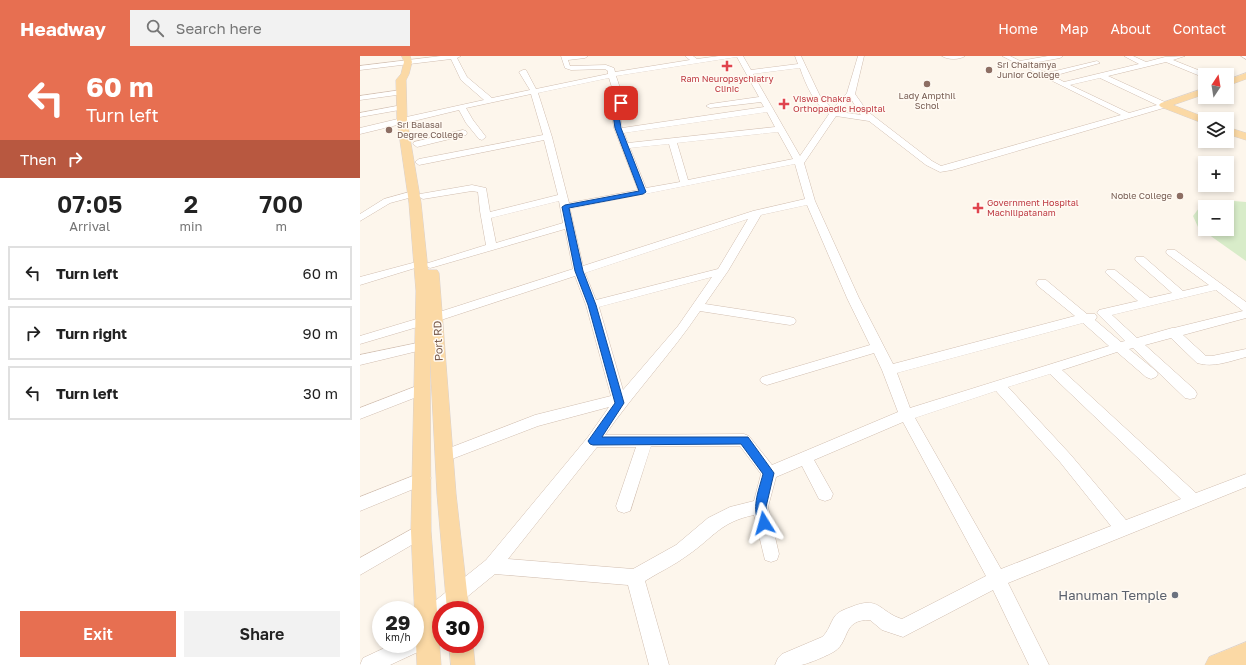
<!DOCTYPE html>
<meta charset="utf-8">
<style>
:root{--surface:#fff;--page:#f2f2f2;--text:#222;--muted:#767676;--line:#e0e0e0;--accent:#e76f51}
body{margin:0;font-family:"Golos Text",sans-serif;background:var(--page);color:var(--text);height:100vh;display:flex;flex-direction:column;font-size:15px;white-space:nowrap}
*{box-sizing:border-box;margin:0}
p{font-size:13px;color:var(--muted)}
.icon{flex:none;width:22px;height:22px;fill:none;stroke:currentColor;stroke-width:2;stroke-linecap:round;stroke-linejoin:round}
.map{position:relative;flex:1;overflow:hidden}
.drawer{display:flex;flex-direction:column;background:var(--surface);width:360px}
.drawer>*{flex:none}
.hud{background:#e76f51;color:#fff;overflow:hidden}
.needle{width:26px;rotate:12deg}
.buttons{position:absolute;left:838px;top:12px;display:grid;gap:8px}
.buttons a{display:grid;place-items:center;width:36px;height:36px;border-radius:0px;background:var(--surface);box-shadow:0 2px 6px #0003;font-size:20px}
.speed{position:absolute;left:12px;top:545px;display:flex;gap:8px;font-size:20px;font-weight:700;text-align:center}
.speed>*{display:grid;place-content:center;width:52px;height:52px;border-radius:50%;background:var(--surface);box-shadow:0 2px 6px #0003;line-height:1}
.speed small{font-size:10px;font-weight:400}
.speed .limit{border:6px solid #d22;background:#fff;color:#111}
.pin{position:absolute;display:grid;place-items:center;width:34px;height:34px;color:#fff;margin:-17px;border-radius:8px;box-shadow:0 2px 6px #0006}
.me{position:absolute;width:44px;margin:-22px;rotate:352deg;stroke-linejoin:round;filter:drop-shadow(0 0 3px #0008)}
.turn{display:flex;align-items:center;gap:14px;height:84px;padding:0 20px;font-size:18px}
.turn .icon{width:52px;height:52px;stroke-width:2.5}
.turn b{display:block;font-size:28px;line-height:34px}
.then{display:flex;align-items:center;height:38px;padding:0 20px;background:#0003;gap:8px;font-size:15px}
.eta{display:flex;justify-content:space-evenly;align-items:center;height:68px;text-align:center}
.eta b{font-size:24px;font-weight:600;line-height:28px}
.primary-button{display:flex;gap:8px;margin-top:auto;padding:8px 20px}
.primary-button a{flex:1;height:46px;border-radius:0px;background:var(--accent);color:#fff;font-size:16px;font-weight:600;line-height:46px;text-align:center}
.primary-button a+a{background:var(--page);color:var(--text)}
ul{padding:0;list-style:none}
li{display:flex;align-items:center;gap:12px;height:54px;margin:0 8px 6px;padding:0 12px;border:2px solid var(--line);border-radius:0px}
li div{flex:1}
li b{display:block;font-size:15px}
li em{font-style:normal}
header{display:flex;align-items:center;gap:24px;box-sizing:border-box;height:56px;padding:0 20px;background:var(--accent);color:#fff}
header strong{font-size:19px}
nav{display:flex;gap:22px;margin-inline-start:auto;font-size:14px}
.search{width:280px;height:36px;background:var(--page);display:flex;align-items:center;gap:10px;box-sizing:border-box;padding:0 14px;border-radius:0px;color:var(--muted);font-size:15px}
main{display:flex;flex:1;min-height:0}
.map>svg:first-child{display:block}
.green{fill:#d8ecc9;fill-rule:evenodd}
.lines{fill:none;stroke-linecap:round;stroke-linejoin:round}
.minor-casing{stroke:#d1beb0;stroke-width:1}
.major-casing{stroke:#dad1cd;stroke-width:1}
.minor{fill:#fff;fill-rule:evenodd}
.major{fill:#fbd9a5;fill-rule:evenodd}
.route{fill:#1a73e8;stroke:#114b97}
.health-dot{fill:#e0444e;stroke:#fffaf3;stroke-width:1.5}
.education-dot{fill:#8d6e63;stroke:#fffaf3;stroke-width:1.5}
.worship-dot{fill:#6b7280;stroke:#fffaf3;stroke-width:1.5}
.labels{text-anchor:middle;stroke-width:3;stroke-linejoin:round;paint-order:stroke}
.far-education-label{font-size:9px;fill:#785e54;stroke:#fffaf3;text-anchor:start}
.far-health-label{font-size:9px;fill:#be3a42;stroke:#fffaf3;text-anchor:start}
.street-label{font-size:11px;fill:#7a5c4d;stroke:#fffaf3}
.near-worship-label{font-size:13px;fill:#5b616d;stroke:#fffaf3;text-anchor:end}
</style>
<header>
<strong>Headway</strong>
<div class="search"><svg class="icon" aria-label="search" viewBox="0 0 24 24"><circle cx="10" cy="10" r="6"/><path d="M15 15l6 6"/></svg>Search here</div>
<nav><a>Home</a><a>Map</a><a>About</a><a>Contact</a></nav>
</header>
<main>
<section class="drawer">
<div class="hud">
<div class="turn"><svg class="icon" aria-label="left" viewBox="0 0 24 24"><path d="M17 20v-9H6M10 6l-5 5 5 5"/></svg><div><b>60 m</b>Turn left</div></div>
<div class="then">Then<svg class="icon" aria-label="right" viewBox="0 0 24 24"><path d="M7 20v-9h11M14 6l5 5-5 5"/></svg></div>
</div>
<div class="eta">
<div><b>07:05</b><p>Arrival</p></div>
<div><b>2</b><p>min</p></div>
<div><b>700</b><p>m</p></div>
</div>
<ul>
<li><svg class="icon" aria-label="left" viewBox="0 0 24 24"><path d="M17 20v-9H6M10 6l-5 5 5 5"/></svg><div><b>Turn left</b></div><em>60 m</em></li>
<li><svg class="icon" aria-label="right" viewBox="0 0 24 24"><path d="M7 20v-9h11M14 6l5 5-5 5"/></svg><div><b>Turn right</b></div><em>90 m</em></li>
<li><svg class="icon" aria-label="left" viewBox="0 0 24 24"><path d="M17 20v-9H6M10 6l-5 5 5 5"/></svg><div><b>Turn left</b></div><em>30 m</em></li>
</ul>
<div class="primary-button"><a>Exit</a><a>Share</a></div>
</section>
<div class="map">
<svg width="886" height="609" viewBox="0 0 886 609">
<rect width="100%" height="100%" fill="#fdf6ec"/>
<path class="green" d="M862,144L886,146V205L838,171L833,160L842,148ZM845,151H867V173H845Z"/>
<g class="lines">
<g class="minor-casing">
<g id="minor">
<path d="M81,0H101L97,2L107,21L132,42L170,34L159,16L163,14H166L176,33L248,18V15L245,13L211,14L205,12L201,0H228L225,2L208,4L210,10L246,9L254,12L255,16L330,4L325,0H333L337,3L359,0H383L391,14L438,8L435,0H441L460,40L473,53L487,37L498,0H504L495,38L507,55L572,105L581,110L761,59L642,0H650L660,5L688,0H703L700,2L667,8L687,17L737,5L740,7L693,20L704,26L779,8L764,0H773L786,6L805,1L825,0L813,4L848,18L845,19V22L806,6L748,20L807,47V51L592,114L580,116L566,109L509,65L476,60L444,107L455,145L499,242L533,308L715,260L678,230L676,227L678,224H686L727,258H735L737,261L735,264L761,286L765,285L737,257L739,254L778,245L747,218L745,216L747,214H755L790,242L812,237L776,205L775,203L776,201H784L823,235L849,229L807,198L806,196L807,194H815L886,246V262L823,279L846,300H852L886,293V301C870,305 854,312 837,307L811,282L785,289L835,334L837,338L835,342L830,343L825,342L773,292L769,293L796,315L798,318L796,321L791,323L786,321L757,296L702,314L836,437L886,418V431L648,527L689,609H669L633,534L543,581L522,574L510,564C482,563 490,585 475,595C469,599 448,608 441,609C432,609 424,609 415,609L418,602L422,598L462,581C469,575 470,567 475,560C479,555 486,553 491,551C520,539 519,556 542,563L626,520L543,366L454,404L473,438L471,443L465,445L459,443L442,410L416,421L408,451L419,498L417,504L411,506L405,504L394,459C360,466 354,481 328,499C315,509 299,516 285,525L309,609H289L268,529L135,518L91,554H81V562L72,569L66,572L60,569L57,563L60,557L126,504L228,381L249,351L178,370L84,406L79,404L77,400L79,396L175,359L251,340L226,249L215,220L81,264L0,288V280L73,258L213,213L205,173L74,211L70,212L65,209L0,229V221L60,205L65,208L126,189L120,155L118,136L112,135L63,143L58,140L60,138L112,129L126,132L130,156L198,139L184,84L59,109L55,106L59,103L183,79L171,38L106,52L113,64L126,81L122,84L119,83L106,67L99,54L0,78V72L42,62L124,44L101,24L91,3L0,14V10ZM377,1L399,41L350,48L346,50L350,52L401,46L404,51L262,72L260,59L265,47L256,20ZM440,12C446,29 454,48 469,58L440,100L393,18ZM249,22L257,47L252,59L254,72L278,134L209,147L192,81L178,37ZM740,22L797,49L769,57L710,29ZM491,43L501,59H502L479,56ZM407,56L415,71L268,87L264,77ZM418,76L433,103L328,124L317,87ZM309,88L320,126L286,132L270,92ZM435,108L445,143L393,155L223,210L210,153ZM199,145L203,167L136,187L131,162ZM447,149L487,242L510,289L402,321L400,324L402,327L407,329L514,297L522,314L538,356L412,409L389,380L384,378L245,379C275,336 311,298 340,255L430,269L434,268L436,265L434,262L430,261L345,248L368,215L401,159ZM388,163L358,213L236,244L225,217ZM352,221L318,270L263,334L239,251ZM856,234L883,255L814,272H812L777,282L752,259ZM723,267L749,290L550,352L537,317ZM690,318L821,443L766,464L710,398L648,331ZM636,335L700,406L751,470L641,513L555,362ZM291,390H380L401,418L394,445L370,451L348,462L316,489L273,513L148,503L237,391H276L256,450L258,455L264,457L270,455Z"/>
<path d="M582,0H605C600,4 587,4 582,0Z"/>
<path d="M881,0H886V3Z"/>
<path d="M41,34L45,36L44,38L0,44V40Z"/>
<path d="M42,49H45V53L0,61V57Z"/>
<path d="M103,74L106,75L107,77L106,79L57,91L53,88L54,86Z"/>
<path d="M53,135L56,136L58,138L56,140L30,147L0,165V158L24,143Z"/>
<path d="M62,286L66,287L68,290L66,293L0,309V299Z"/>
<path d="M62,328L67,329L69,333L67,337L0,363V352Z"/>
<path d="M63,416L68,417L71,422L68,427L0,455V441Z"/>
<path d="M61,468L67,470L69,475L67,480L0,519V502Z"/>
<path d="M55,579L60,581L62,588L60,595L30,609H0L3,602L33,588H55Z"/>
</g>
</g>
<g class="major-casing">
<g id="major">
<path d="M42,0H50L52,6L49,18L46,24L47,64L61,147L68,214H77L79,217L96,438L109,554H87L77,438L70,301L71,475L81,609H57L51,475L56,235L49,147L37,64L36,24L41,18L44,6Z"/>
<path d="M886,17V23L867,30V24Z"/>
<path d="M845,32V38L813,49L849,63H845V68L801,51L799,49L801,47Z"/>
<path d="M867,71L886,77V84L867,78Z"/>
<path d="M886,586V609H845L849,601Z"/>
<path d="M89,588H113L115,609H91Z"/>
</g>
</g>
<use href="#minor" class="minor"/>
<use href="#major" class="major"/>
</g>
<path class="route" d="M259,46L264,47L259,59L261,72L286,136L283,138L209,152L223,215L236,249L264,347L242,381H388L414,417L406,451L410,467L408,470L404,472L400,470C391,452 398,437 403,418L381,388L233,389L230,388L228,385L255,347L228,249L215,215L202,151L205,149L279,135L255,72L253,59Z"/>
<g class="health-dot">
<path d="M365 4h4v4h4v4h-4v4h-4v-4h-4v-4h4z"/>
<path d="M422 42h4v4h4v4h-4v4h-4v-4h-4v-4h4z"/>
<path d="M616 146h4v4h4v4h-4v4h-4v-4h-4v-4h4z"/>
</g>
<g class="education-dot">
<circle cx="629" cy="14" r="4"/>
<circle cx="567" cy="28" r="4"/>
<circle cx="29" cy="74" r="4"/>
<circle cx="820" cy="140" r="4"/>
</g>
<circle class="worship-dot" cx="815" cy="539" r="4"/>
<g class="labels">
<g class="far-education-label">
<text x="637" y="12">Sri Chaitamya<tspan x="637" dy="10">Junior College</tspan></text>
<text x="567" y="43" text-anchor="middle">Lady Ampthil<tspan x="567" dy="10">Schol</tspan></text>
<text x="37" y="72">Sri Balasai<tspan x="37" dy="10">Degree College</tspan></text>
<text x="812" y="143" text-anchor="end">Noble College</text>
</g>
<g class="far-health-label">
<text x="367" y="26" text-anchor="middle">Ram Neuropsychiatry<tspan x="367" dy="10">Clinic</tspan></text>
<text x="433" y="46">Viswa Chakra<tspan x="433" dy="10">Orthopaedic Hospital</tspan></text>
<text x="627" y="150">Government Hospital<tspan x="627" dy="10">Machilipatanam</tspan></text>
</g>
<g class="street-label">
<text transform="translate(78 285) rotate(-92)" y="4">Port RD</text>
</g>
<g class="near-worship-label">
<text x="807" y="544">Hanuman Temple</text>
</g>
</g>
</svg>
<div class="buttons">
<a><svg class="needle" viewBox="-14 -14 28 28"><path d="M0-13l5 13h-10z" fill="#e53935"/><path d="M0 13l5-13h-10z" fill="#767676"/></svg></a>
<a><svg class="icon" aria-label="layers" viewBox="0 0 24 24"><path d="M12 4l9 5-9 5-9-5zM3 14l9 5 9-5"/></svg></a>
<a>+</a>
<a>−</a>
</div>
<div class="speed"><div>29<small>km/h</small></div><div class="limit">30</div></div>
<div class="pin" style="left:261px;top:47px;background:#d93025"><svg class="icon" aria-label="arrive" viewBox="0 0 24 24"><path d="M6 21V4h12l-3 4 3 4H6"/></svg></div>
<svg class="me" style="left:404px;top:467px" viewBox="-20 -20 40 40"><path d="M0-17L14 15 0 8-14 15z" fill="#1a73e8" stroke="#fff" stroke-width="4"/></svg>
</div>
</main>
